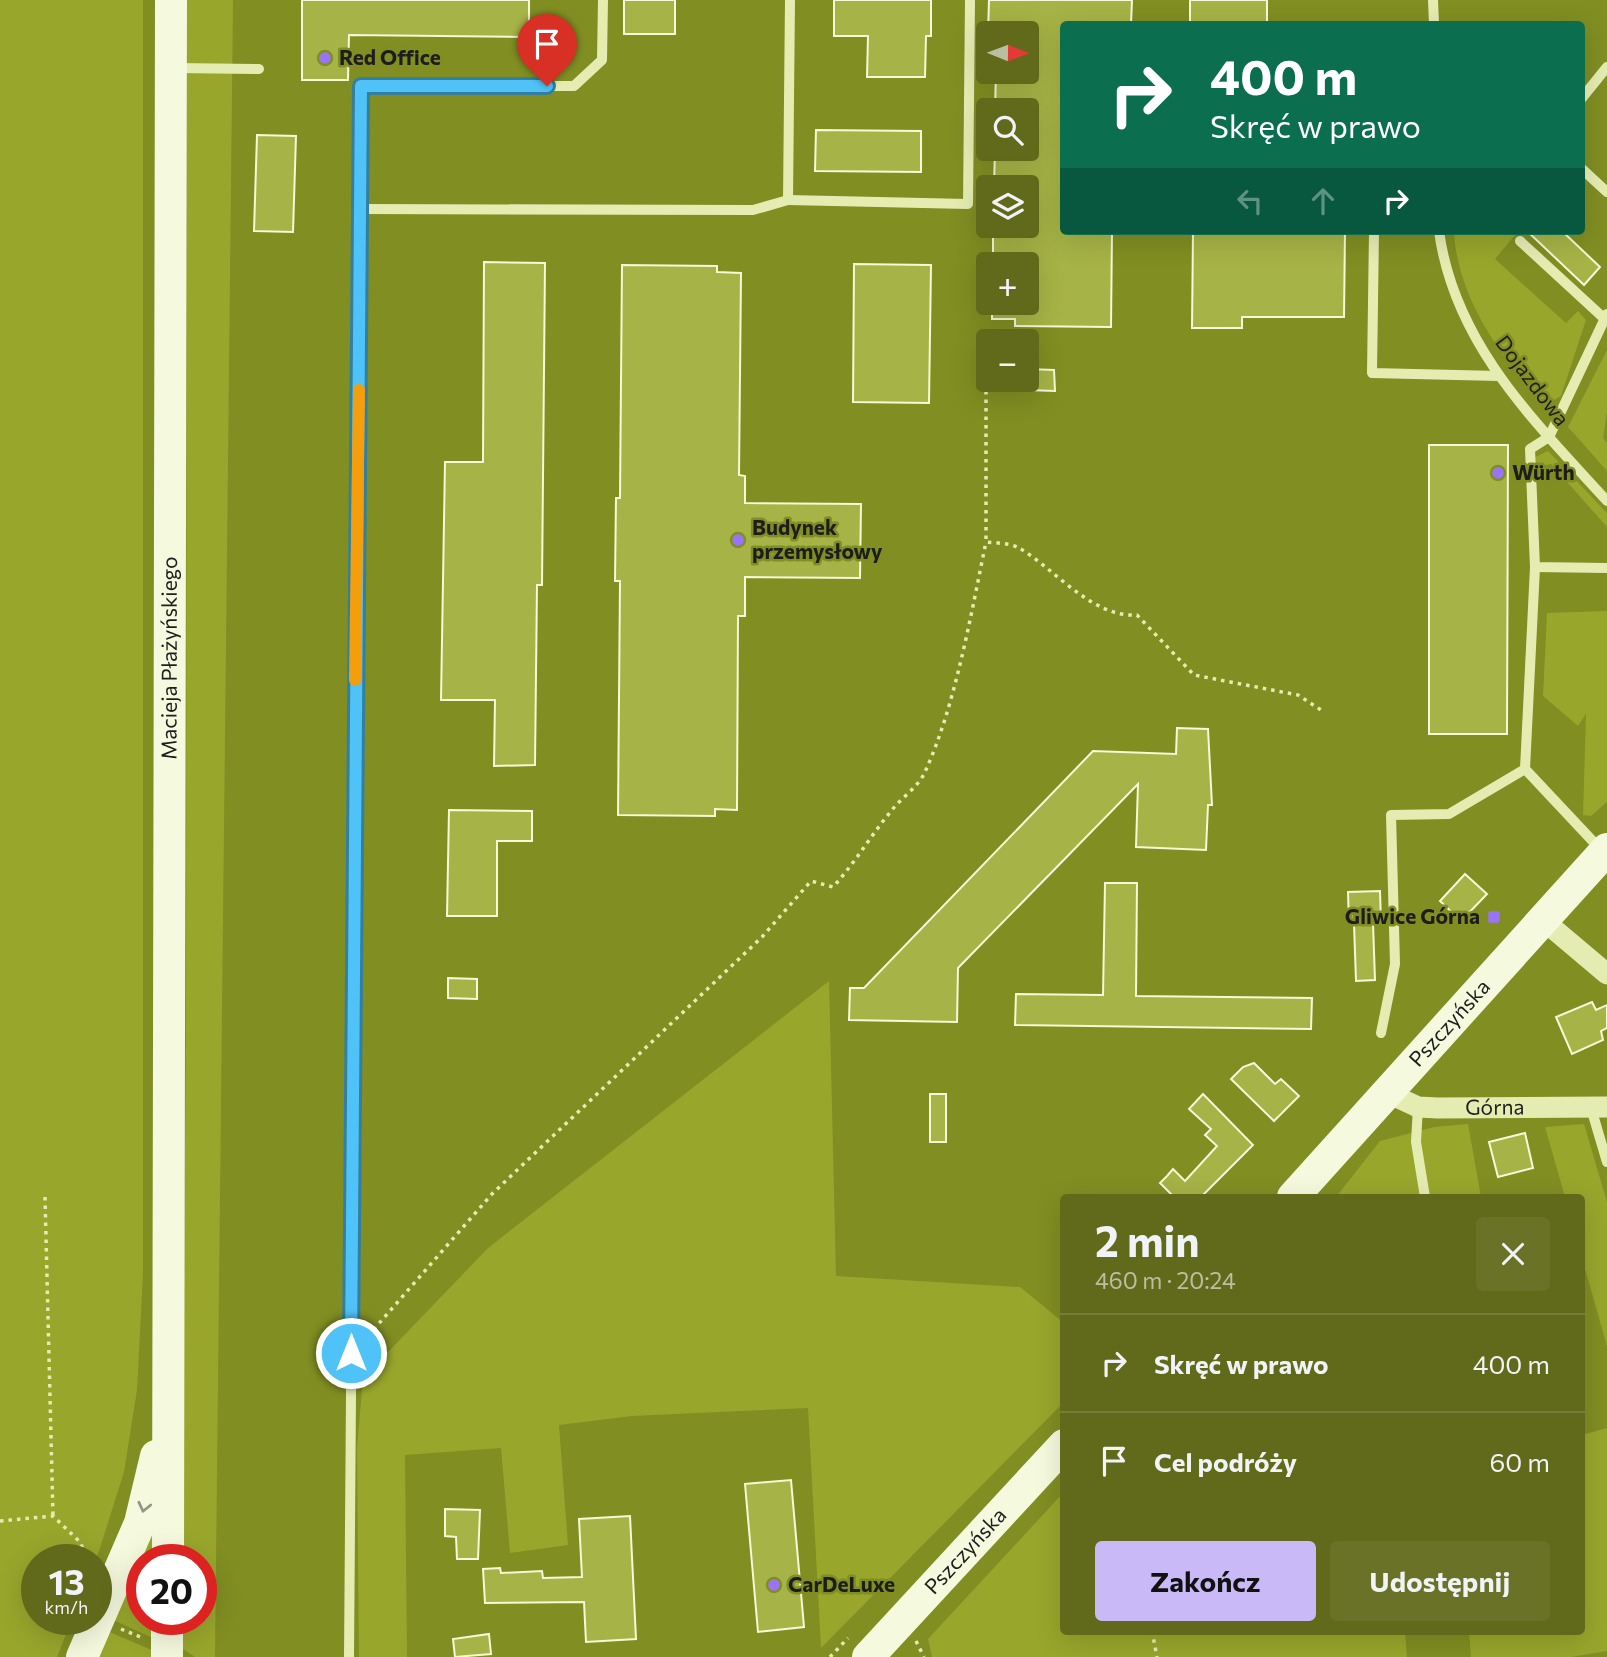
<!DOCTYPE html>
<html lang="pl">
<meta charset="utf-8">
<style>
:root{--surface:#606a1a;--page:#697227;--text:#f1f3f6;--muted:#babfa2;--line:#747d39;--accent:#c9baf7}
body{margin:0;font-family:Commissioner,sans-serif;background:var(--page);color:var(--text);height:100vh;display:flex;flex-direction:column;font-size:26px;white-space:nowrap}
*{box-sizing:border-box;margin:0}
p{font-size:23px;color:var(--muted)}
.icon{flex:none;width:38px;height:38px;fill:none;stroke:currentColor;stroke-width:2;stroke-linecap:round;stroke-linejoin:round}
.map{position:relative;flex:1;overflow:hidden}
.drawer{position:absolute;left:1060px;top:1194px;width:525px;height:441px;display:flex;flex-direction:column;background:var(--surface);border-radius:7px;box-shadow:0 7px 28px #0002}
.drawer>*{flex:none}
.top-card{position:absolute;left:1060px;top:21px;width:525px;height:214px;border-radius:7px;box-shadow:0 7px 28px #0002;background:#0b6e4f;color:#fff;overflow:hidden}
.needle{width:46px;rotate:91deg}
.buttons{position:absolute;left:976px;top:21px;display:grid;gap:14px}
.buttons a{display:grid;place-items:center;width:63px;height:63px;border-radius:7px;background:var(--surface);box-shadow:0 7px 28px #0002;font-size:35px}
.speed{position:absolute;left:21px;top:1544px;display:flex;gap:14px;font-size:35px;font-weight:700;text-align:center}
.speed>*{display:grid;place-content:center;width:91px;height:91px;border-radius:50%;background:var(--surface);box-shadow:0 7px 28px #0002;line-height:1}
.speed small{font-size:18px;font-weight:400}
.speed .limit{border:10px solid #d22;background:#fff;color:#111}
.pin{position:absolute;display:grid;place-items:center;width:60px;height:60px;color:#fff;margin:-72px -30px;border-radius:50% 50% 50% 0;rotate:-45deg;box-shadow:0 0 7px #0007}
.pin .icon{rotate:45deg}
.me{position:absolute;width:77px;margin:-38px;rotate:0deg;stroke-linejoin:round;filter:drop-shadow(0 0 5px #0008)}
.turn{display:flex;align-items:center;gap:24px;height:147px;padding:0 35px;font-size:32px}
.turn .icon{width:91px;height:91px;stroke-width:2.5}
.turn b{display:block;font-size:49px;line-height:60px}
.lanes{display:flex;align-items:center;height:66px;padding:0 35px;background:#0003;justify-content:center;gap:35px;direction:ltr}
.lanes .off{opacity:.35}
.round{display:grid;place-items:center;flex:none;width:74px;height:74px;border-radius:7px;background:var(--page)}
.overview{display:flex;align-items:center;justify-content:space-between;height:119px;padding:0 35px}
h1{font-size:42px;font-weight:700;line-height:52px}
.primary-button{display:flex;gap:14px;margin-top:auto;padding:14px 35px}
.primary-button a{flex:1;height:80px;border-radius:7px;background:var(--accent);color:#111;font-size:28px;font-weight:700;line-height:80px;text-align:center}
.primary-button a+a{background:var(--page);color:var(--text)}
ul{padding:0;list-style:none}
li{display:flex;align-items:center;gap:21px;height:98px;padding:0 35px;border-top:2px solid var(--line)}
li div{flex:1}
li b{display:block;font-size:26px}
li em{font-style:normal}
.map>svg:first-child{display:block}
.green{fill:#98a62c}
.building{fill:#a6b346;stroke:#f5f9d7;stroke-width:2}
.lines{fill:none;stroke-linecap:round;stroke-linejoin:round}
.path{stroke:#e5ecb2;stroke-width:3.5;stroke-dasharray:3.5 5;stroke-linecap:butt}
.lane{stroke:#e5ecb2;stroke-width:10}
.street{stroke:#e5ecb2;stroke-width:21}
.secondary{stroke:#f5f9dd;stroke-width:32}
.oneway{stroke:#949687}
.route-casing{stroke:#337fa1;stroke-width:18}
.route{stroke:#4fc3f7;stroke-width:12}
.slow{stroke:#f59e0b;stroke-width:12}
.poi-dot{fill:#9974f8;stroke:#808e22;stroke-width:2.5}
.labels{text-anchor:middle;stroke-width:5;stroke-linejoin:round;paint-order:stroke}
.poi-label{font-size:21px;font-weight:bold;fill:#1d1d1d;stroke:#808e22;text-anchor:start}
.street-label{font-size:21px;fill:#1d1d1d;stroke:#808e22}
</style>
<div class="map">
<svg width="1607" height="1657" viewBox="0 0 1607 1657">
<rect width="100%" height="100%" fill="#808e22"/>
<g class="green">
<path d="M0,0H143V1274L137,1390L124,1472L100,1548L96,1559H37V1619H72L57,1657H0Z"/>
<path d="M187,0H233L215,1657H195L180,1647L181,1619H201V1559H181L186,1043Z"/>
<path d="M1454,231H1512L1515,235L1495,259L1566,323L1578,311L1586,320L1561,396L1547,404C1501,361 1457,296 1454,231Z"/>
<path d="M1607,350V411L1603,438L1607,443V471L1568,427Z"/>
<path d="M1548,451L1607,513V527L1551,464L1536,468L1531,459Z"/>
<path d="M1607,611V802L1591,816L1583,815L1586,714L1578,726L1543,696L1547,613Z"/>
<path d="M829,981L836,1276L1020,1287L1064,1323V1402L821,1648L808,1408L632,1416L559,1425L568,1545L510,1553L501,1448L405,1455L407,1657H359L357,1448L363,1378L488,1248Z"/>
<path d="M1468,1124L1481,1197H1336L1380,1141L1434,1127Z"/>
<path d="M1584,1124L1607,1202V1346L1582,1258V1197H1565L1545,1127Z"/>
<path d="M1607,1428V1651L1571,1657H1471L1469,1631H1582V1435Z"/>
<path d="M1064,1492V1631H1405L1407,1657H932L928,1639Z"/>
<path d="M151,1515L155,1559H142V1619H155V1639L109,1618Z"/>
<path d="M105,1630L154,1651L155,1657H90Z"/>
</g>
<g class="building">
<path d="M302,0H529V37L349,35L348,80H302Z"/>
<rect x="624" y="0" width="51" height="34"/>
<path d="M834,0H931V36H926L925,77H867L868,36H834Z"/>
<path d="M989,0H1132L1131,24H1064V231H1112L1111,327L1015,326V319H992V303H1027V264H993V226H1027V187H994L995,149H1027V110H995L996,72H1027V33H988Z"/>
<rect x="1190" y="0" width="77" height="24"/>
<path d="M816,130L921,131V172L815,171Z"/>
<path d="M257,135L296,136L293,232L254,231Z"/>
<path d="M1193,231H1345L1344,317H1242V328H1192Z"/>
<path d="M1527,231H1562L1600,267L1584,285Z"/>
<path d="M484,262L545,263L542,585H537L535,765L494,766L495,700H441L445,462H483Z"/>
<path d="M854,264L931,265L929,403L853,402Z"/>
<path d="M622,265L717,266V272L741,273L739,475L745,476V503L861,504L860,578L745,577V616H738L737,810L715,809V816L618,815L620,581H615L616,498H620Z"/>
<path d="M1027,369L1054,370L1055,391L1027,390Z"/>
<path d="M1429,445H1508L1507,734H1429Z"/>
<path d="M1177,728L1208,729L1212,805H1208L1206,850L1136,847L1138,784L958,968L957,1022L849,1020L850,988H864L1093,751L1176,754Z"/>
<path d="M449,810L532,811V841H497V916H447Z"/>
<path d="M1465,874L1487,894L1461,921L1440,901Z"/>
<path d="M1105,883H1137L1136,996L1312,998L1311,1029L1015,1025L1016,994L1103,995Z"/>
<path d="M1380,891L1381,923H1373L1375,980L1356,981L1354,924H1349L1348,892Z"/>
<path d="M448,978L477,979V999L448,998Z"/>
<path d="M1592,1002L1596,1010L1607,1005V1028L1601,1031L1603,1040L1572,1054L1556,1017Z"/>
<path d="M1254,1063L1275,1084L1281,1079L1299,1096L1274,1121L1231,1079L1243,1067Z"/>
<rect x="930" y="1094" width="16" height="48"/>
<path d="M1203,1094L1253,1145L1201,1197H1168L1171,1194L1160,1183L1167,1176L1173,1169L1185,1181L1217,1146L1205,1135L1211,1129L1189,1109Z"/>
<path d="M1525,1133L1533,1168L1498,1177L1489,1142Z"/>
<path d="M791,1480L804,1627L758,1632L745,1484Z"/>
<path d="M445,1509L480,1510L478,1559H457L456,1537L445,1536Z"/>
<path d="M630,1516L636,1639L586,1642L584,1602L485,1603L483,1569L500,1568L501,1573L542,1571L543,1578L582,1577L579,1519Z"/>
<path d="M489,1634L491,1654L455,1657L453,1639Z"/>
</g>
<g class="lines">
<g class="path">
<path d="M986,357V542C996,543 1010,543 1019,548C1054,568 1092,618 1137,615L1194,675L1298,695L1321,710"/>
<path d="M45,1197L53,1516"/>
<path d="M368,1336L492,1194L762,937L811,881L833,887C855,863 871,835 892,810C901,798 917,788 924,774C955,708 971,614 986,542"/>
<path d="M0,1521L53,1516L81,1543L85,1559"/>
<path d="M121,1629L143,1638"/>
<path d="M1152,1631L1157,1657"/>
<path d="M916,1641L924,1657"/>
<path d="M830,1657L848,1638"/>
</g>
<g class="lane">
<path d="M1433,0L1434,24"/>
<path d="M175,68L259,69"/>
<path d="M1582,98L1607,67"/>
<path d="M1582,169L1607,192"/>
<path d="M788,200L968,204L970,0"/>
<path d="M361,209L753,210L788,200L790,0"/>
<path d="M1374,231L1372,373L1499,376"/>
<path d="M1439,231C1454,343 1534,421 1607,501"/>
<path d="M1520,241L1607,321"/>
<path d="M1607,314L1549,437L1530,449L1535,567L1607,568"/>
<path d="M1535,567L1525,769L1602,851"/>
<path d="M1381,1033L1395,964L1391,815L1449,814L1525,769"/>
<path d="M1418,1107L1416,1142L1425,1197"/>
<path d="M1591,1108L1607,1162"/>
<path d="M349,1657L361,86H574L602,60L603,0"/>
</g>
<g class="street">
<path d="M1543,920L1607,974"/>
<path id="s1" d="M1388,1093L1418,1107L1438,1108L1607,1107"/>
</g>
<g class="secondary">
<path id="s2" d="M1293,1197L1607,849"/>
<path id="s3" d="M168,1559L171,0"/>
<path d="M167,1619V1657"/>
<path d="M82,1657L140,1523L156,1456"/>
<path id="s4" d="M868,1657L1064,1445"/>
</g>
</g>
<defs><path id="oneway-chevron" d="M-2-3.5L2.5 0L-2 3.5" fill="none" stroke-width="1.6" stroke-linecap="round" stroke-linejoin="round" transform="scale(1.75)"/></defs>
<use class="oneway" href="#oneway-chevron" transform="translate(144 1507) rotate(103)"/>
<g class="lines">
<g class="route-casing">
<path id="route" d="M351,1353L361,86H547"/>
</g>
<use href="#route" class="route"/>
<path class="slow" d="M355,680L359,390"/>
</g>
<g class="poi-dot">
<circle cx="325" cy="58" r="7"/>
<circle cx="1498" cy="473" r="7"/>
<circle cx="738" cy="540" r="7"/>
<rect x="1487" y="910" width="14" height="14" rx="3.5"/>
<circle cx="774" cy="1585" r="7"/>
</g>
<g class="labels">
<g class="poi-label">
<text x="339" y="65">Red Office</text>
<text x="1512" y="480">Würth</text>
<text x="752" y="535">Budynek<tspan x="752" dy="24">przemysłowy</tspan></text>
<text x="1480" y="924" text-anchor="end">Gliwice Górna</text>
<text x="788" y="1592">CarDeLuxe</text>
</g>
<g class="street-label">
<text transform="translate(1532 381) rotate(53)" y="7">Dojazdowa</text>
<text dy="7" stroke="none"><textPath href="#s3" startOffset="901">Macieja Płażyńskiego</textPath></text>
<text dy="7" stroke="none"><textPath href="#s2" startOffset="234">Pszczyńska</textPath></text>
<text dy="7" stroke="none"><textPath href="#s1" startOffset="110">Górna</textPath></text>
<text dy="7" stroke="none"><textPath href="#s4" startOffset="144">Pszczyńska</textPath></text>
</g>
</g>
</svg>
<div class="buttons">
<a><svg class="needle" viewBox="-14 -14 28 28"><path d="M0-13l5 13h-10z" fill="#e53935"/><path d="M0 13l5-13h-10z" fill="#babfa2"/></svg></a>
<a><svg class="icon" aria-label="search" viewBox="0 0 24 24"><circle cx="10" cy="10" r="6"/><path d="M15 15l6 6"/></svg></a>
<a><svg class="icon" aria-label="layers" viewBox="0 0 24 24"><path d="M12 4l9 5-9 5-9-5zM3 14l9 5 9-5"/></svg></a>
<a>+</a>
<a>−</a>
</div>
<div class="speed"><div>13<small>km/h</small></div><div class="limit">20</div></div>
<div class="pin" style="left:547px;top:86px;background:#d93025"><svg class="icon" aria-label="arrive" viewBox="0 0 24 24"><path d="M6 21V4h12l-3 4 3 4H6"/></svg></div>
<svg class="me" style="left:351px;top:1353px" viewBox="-20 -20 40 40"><circle r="17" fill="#4fc3f7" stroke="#fff" stroke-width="3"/><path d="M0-11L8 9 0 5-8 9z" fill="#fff"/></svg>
<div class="top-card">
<div class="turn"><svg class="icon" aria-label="right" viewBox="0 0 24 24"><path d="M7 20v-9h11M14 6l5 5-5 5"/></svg><div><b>400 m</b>Skręć w prawo</div></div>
<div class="lanes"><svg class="icon off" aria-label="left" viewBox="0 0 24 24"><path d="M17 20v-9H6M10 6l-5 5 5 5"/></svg><svg class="icon off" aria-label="ahead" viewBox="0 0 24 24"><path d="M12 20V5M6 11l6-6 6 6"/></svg><svg class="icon" aria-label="right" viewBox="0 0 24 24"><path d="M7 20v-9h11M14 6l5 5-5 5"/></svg></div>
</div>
<section class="drawer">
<div class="overview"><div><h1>2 min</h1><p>460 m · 20:24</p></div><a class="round"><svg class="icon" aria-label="close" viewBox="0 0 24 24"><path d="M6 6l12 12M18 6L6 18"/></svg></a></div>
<ul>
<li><svg class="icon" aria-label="right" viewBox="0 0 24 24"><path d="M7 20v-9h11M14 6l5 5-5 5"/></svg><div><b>Skręć w prawo</b></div><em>400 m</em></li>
<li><svg class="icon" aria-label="arrive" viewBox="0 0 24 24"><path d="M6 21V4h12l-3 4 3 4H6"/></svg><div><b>Cel podróży</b></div><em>60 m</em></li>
</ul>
<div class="primary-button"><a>Zakończ</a><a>Udostępnij</a></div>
</section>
</div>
